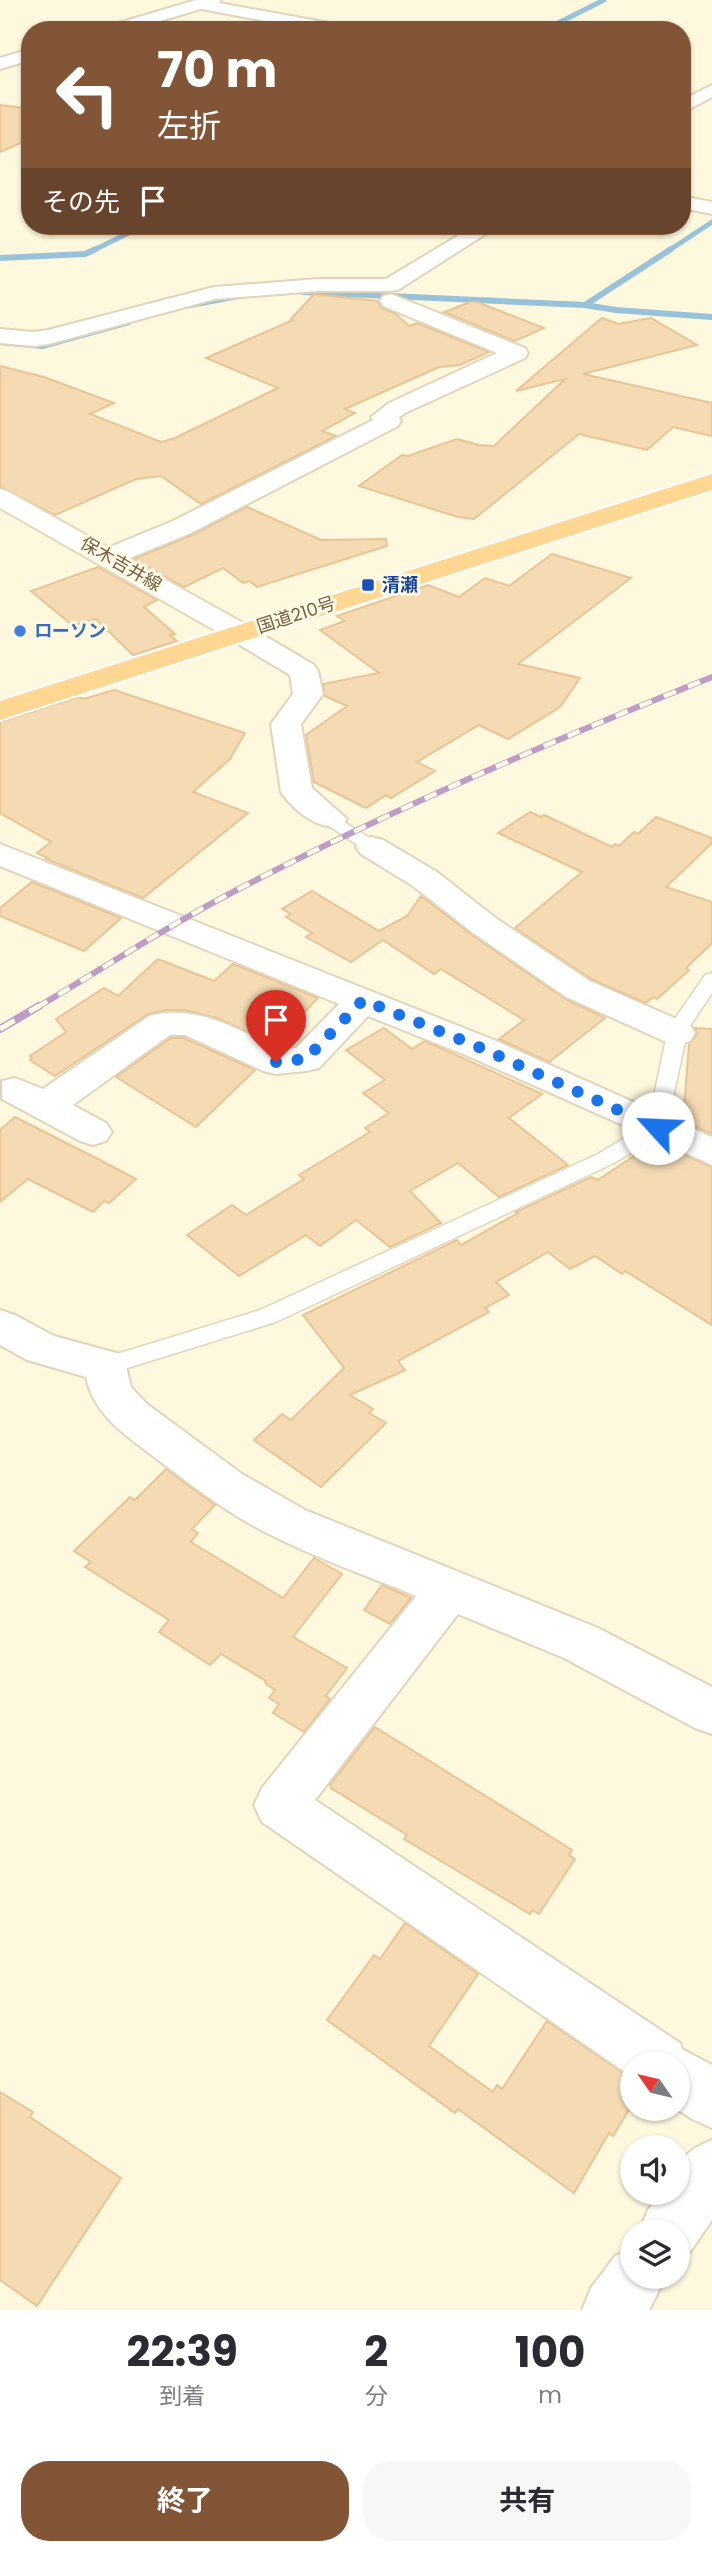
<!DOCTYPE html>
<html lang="ja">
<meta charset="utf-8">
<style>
:root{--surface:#fff;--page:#f7f7f7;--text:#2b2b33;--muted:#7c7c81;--accent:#835537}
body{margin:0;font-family:Poppins,"Noto Sans JP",sans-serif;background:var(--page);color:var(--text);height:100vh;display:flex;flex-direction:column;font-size:26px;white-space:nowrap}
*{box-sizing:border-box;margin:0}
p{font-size:23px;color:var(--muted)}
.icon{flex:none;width:38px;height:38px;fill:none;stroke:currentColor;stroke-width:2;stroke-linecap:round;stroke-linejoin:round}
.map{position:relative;height:2310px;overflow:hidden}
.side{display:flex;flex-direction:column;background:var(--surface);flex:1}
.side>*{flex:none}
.guide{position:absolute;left:21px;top:21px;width:670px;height:214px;border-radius:28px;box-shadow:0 2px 5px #0004;background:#835537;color:#fff;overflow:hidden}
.needle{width:46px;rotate:304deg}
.fabs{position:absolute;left:620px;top:2051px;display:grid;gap:14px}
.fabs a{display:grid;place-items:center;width:70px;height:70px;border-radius:50%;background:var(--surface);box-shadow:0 2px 5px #0004;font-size:35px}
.pin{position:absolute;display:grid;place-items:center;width:60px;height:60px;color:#fff;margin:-72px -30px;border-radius:50% 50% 50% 0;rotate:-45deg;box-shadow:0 0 7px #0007}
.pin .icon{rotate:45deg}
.me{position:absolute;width:77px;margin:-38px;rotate:295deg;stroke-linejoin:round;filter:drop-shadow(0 0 5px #0008)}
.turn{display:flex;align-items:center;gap:24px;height:147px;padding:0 21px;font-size:32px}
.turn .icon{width:91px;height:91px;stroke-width:2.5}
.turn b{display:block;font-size:49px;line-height:60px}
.then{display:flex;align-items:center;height:66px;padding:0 21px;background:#0003;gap:14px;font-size:26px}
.eta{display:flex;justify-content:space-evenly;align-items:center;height:119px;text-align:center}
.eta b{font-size:42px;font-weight:700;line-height:49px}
.button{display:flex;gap:14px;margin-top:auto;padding:14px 21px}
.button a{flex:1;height:80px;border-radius:28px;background:var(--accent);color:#fff;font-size:28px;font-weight:700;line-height:80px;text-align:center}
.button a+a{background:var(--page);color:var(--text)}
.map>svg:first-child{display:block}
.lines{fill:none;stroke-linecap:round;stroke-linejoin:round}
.stream-far1{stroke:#98c2d9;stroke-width:5}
.stream{stroke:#98c2d9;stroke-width:6}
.building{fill:#f4dbb4;stroke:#e8c594;stroke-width:2}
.service-casing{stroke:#e1d4ba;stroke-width:3}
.minor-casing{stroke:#e1d4ba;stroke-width:4}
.secondary-casing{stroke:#e7d7b7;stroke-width:4}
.trunk-casing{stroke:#fff;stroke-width:4}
.service{fill:#fff;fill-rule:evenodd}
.minor{fill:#fff;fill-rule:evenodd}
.secondary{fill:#fff;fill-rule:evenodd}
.trunk{fill:#fed892;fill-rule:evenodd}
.rail-far1-casing{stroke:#bb9dc6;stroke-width:6}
.rail-casing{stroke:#bb9dc6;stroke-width:8}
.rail-far1{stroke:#fffae5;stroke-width:4.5;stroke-dasharray:13;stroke-linecap:butt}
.rail{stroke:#fffae5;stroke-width:5;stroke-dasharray:17;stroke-linecap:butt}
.route{stroke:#1a73e8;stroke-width:12;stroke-dasharray:0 21.6}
.transit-dot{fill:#1a4fb4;stroke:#fffae5;stroke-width:2.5}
.shop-dot{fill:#3f7fe0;stroke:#fffae5;stroke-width:2.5}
.labels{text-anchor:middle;stroke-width:6;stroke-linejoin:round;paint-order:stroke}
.far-street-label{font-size:18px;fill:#745f45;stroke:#fffae5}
.far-transit-label{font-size:18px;font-weight:bold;fill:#164399;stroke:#fffae5;text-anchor:start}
.far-shop-label{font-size:18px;font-weight:bold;fill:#366cbe;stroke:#fffae5;text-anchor:start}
</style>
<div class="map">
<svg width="712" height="2310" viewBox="0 0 712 2310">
<rect width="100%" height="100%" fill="#fdf8de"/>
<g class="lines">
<g class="stream-far1">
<path d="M544,30L604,0"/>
<path d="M92,251L143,226"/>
<path d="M668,251L712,222"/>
</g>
<g class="stream">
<path d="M0,258L85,254L96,249"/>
<path d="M303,292L585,305L671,249"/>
<path d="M585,305L616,310L712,317"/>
<path d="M185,306L238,296"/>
<path d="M0,342L42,346L129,322"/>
</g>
</g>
<g class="building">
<path d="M0,105L30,109V139L0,152Z"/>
<path d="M314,294L377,301L382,308L396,314L409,326L417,323L489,352L460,365L439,367L345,409L355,413L322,431L336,436L201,504L161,476L136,479L55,515L0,487V366L44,377L114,403L90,414L161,442L175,438L278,388L206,358L293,320L291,319Z"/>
<path d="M470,302H477L544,328L515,341L444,312Z"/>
<path d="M602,318L618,324L651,318L697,345L583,374L712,403V436L673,427L647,450L579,434L474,519L458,517L359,486L402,455L408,456L457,439L479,445L494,446L565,379L516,391Z"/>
<path d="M247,507L321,540L386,539L387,546L257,587L250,581L243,583L223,568L184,587L134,559L192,535Z"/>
<path d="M552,554L631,578L518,664L580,678L560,707L508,739L479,725L417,762L435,771L391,798L386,795L366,808L314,782L306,735L347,706L325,696L323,684L379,673L320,630L345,621L337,616L428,585L459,597L485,578L509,586Z"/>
<path d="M98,567L157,600L144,607L175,634L170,635L177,641L133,655L96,619L73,626L31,591Z"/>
<path d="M114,690L245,733L230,759L193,792L248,813L143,898L46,859L48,858L37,853L51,842L0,813V722L78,697L84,699Z"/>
<path d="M530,812L541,817L544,815L612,847L615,844L619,846L634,832L638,834L656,817L712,838V843L666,887L712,902V943L686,968L689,970L657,999L653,997L646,1003L591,979L515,928L582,872L498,833Z"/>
<path d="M32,882L121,918L84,951L0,916V908Z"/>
<path d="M312,891L379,931L407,916L421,896L472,935L565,999L605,1018L549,1062L499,1039L524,1020L441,969L434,974L383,940L351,962L306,937L312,933L286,917L291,914L282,909Z"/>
<path d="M158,959L214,981L233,964L318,998L298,1019L304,1021L279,1046L217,1018L184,1010H167L148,1014L55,1076L30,1060L32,1058L30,1056L66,1032L56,1019L104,988L118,996Z"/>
<path d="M384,1028L412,1049L425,1041L542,1094L509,1118L568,1165L499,1197L458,1163L410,1191L441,1223L390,1247L356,1220L320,1246L306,1235L239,1276L187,1235L232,1205L246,1215L304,1179L299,1175L370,1132L365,1128L389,1113L363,1093L385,1080L346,1050Z"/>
<path d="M695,1028L712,1029V1134L683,1121L689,1044L697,1034Z"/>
<path d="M171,1038H184L255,1070L196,1127L116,1077Z"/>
<path d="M15,1117L96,1158L136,1179L109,1203L104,1201L93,1212L28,1179L0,1202V1130Z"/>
<path d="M661,1145L712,1167V1325L625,1271L622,1274L595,1256L570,1269L548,1252L496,1282L509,1295L485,1308L489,1312L398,1361L405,1370L350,1395L373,1409L369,1413L386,1423L321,1487L254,1440L282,1414L291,1420L344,1368L303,1315L457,1240L461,1245L518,1213L516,1212L591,1177L598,1180L646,1148L652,1151Z"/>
<path d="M166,1469L215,1505L192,1529L198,1533L191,1542L283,1598L314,1558L342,1574L293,1637L347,1668L326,1696L330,1699L304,1732L273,1713L279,1704L269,1698L275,1690L265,1683L266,1681L221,1654L210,1665L159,1632L169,1620L85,1567L91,1562L74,1551L130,1497L135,1500Z"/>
<path d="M382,1585L411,1598L390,1624L364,1610Z"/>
<path d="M375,1727L572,1850L569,1855L575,1859L539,1914L532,1910L530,1914L404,1839L407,1835L331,1788L330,1785Z"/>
<path d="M405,1923L478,1974L429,2046L493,2092L497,2085L502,2089L547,2021L632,2079V2105L613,2136L609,2133L574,2193L458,2109L455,2113L327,2020L374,1955L380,1959Z"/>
<path d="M0,2092L33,2112L30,2117L121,2178L37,2306L0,2280Z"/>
</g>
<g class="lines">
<g class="service-casing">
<g id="service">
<path d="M331,814L378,843L381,847L378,851H366L325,823L322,819Z"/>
<path d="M712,973V993L688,1029L665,1133L612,1164L276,1322L105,1375L97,1372L93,1366L97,1360L260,1310L598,1154L648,1124L668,1029L705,975Z"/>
</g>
</g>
<g class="minor-casing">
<g id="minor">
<path d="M196,0H221L219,3L340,25L348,30H313L201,9L129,30H103L105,27Z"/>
<path d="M30,49V60L0,69V58Z"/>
<path d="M712,85V97L682,113V100Z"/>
<path d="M682,196L712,202V214L682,208Z"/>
<path d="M474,226H498L398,290L390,291H318L215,299L49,344L34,346L0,343V329L34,332L48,330L214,287L318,279H386Z"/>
<path d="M391,294L525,348L528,353L525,358L405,413L399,417L401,421L398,426L191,533L118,563L109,565L100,563L96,557L100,551L173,521L373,420L371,417L389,403L497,353L383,306L380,301L383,296Z"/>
<path d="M240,625L250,627L314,665L318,671L323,694L301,724L312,788L347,819L342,826C319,831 294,811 281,792L271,724L293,694L290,675L230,639L226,633L230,627Z"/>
<path d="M372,837L383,840L437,872L497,919L590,981L690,1025L695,1033L690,1041L677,1045L664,1041L566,997L473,933L413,886L361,854L356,847L361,840Z"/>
<path d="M0,844L494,1040L712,1137V1165L468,1056L368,1016L319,1068L306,1071L276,1074L263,1071L185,1035H170L73,1105L106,1123L112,1132L106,1141L93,1145L80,1141L2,1099V1081L15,1078L43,1089L149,1016C197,1003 238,1030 280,1049L296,1048L339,1004L0,866Z"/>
<path d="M0,1310L15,1315L54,1336L120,1354L126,1366L131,1387L147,1404L242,1474L305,1510L598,1628L712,1687V1734L695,1728L564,1658L458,1614L315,1800L680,2043L682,2049L712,2065V2128L692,2119L677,2109V2063H632V2077L262,1822L254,1805L262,1788L416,1596C368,1576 318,1559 273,1536C229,1515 191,1485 153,1456C124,1434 94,1415 86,1377L27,1360L0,1345Z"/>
<path d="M712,2140V2220L690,2252L677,2257V2231H639L648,2210L660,2193H677C677,2161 682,2152 712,2140Z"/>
<path d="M632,2248V2277H666L649,2310H582L591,2288L615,2256Z"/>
</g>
</g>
<g class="secondary-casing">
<path id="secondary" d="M0,489L9,492L250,627L254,633L250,639L240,641L230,639L0,508Z"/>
</g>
<g class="trunk-casing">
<path id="trunk" d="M712,474V490L0,720V701Z"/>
</g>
<use href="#service" class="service"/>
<use href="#minor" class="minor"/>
<use href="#secondary" class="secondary"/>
<use href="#trunk" class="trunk"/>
<g class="rail-far1-casing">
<path id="rail-far1" d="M36,1008C101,970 165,927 233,892C388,811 549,742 712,677"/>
</g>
<g class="rail-casing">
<path id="rail" d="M0,1029L39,1006"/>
</g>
<use href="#rail-far1" class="rail-far1"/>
<use href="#rail" class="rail"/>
</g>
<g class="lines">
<path class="route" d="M276,1062L306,1059L363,1000L481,1048L658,1128"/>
</g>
<rect class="transit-dot" x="361" y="578" width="14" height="14" rx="3.5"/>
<circle class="shop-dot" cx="20" cy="631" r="7"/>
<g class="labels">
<g class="far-street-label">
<text transform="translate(121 564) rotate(30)" y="6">保木吉井線</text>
<text transform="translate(296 615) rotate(-18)" y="6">国道210号</text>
</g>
<g class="far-transit-label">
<text x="382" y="591">清瀬</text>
</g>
<g class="far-shop-label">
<text x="34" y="637">ローソン</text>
</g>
</g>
</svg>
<div class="fabs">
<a><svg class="needle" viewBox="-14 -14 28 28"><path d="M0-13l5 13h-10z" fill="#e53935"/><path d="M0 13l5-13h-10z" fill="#7c7c81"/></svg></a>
<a><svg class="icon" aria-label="sound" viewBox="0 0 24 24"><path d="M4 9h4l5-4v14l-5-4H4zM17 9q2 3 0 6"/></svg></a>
<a><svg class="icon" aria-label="layers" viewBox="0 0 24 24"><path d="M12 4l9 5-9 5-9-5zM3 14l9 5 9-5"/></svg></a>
</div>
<div class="pin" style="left:276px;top:1062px;background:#d93025"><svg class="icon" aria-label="arrive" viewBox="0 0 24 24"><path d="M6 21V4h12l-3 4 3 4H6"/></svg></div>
<svg class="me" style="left:658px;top:1128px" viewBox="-20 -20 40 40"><circle r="19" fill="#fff"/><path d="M0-13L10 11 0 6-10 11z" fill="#1a73e8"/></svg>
<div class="guide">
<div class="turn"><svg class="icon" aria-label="left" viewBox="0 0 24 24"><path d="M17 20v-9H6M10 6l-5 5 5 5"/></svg><div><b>70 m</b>左折</div></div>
<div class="then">その先<svg class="icon" aria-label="arrive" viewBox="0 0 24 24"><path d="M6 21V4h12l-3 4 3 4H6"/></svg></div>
</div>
</div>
<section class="side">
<div class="eta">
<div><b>22:39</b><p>到着</p></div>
<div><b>2</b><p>分</p></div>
<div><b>100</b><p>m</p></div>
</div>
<div class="button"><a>終了</a><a>共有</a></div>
</section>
